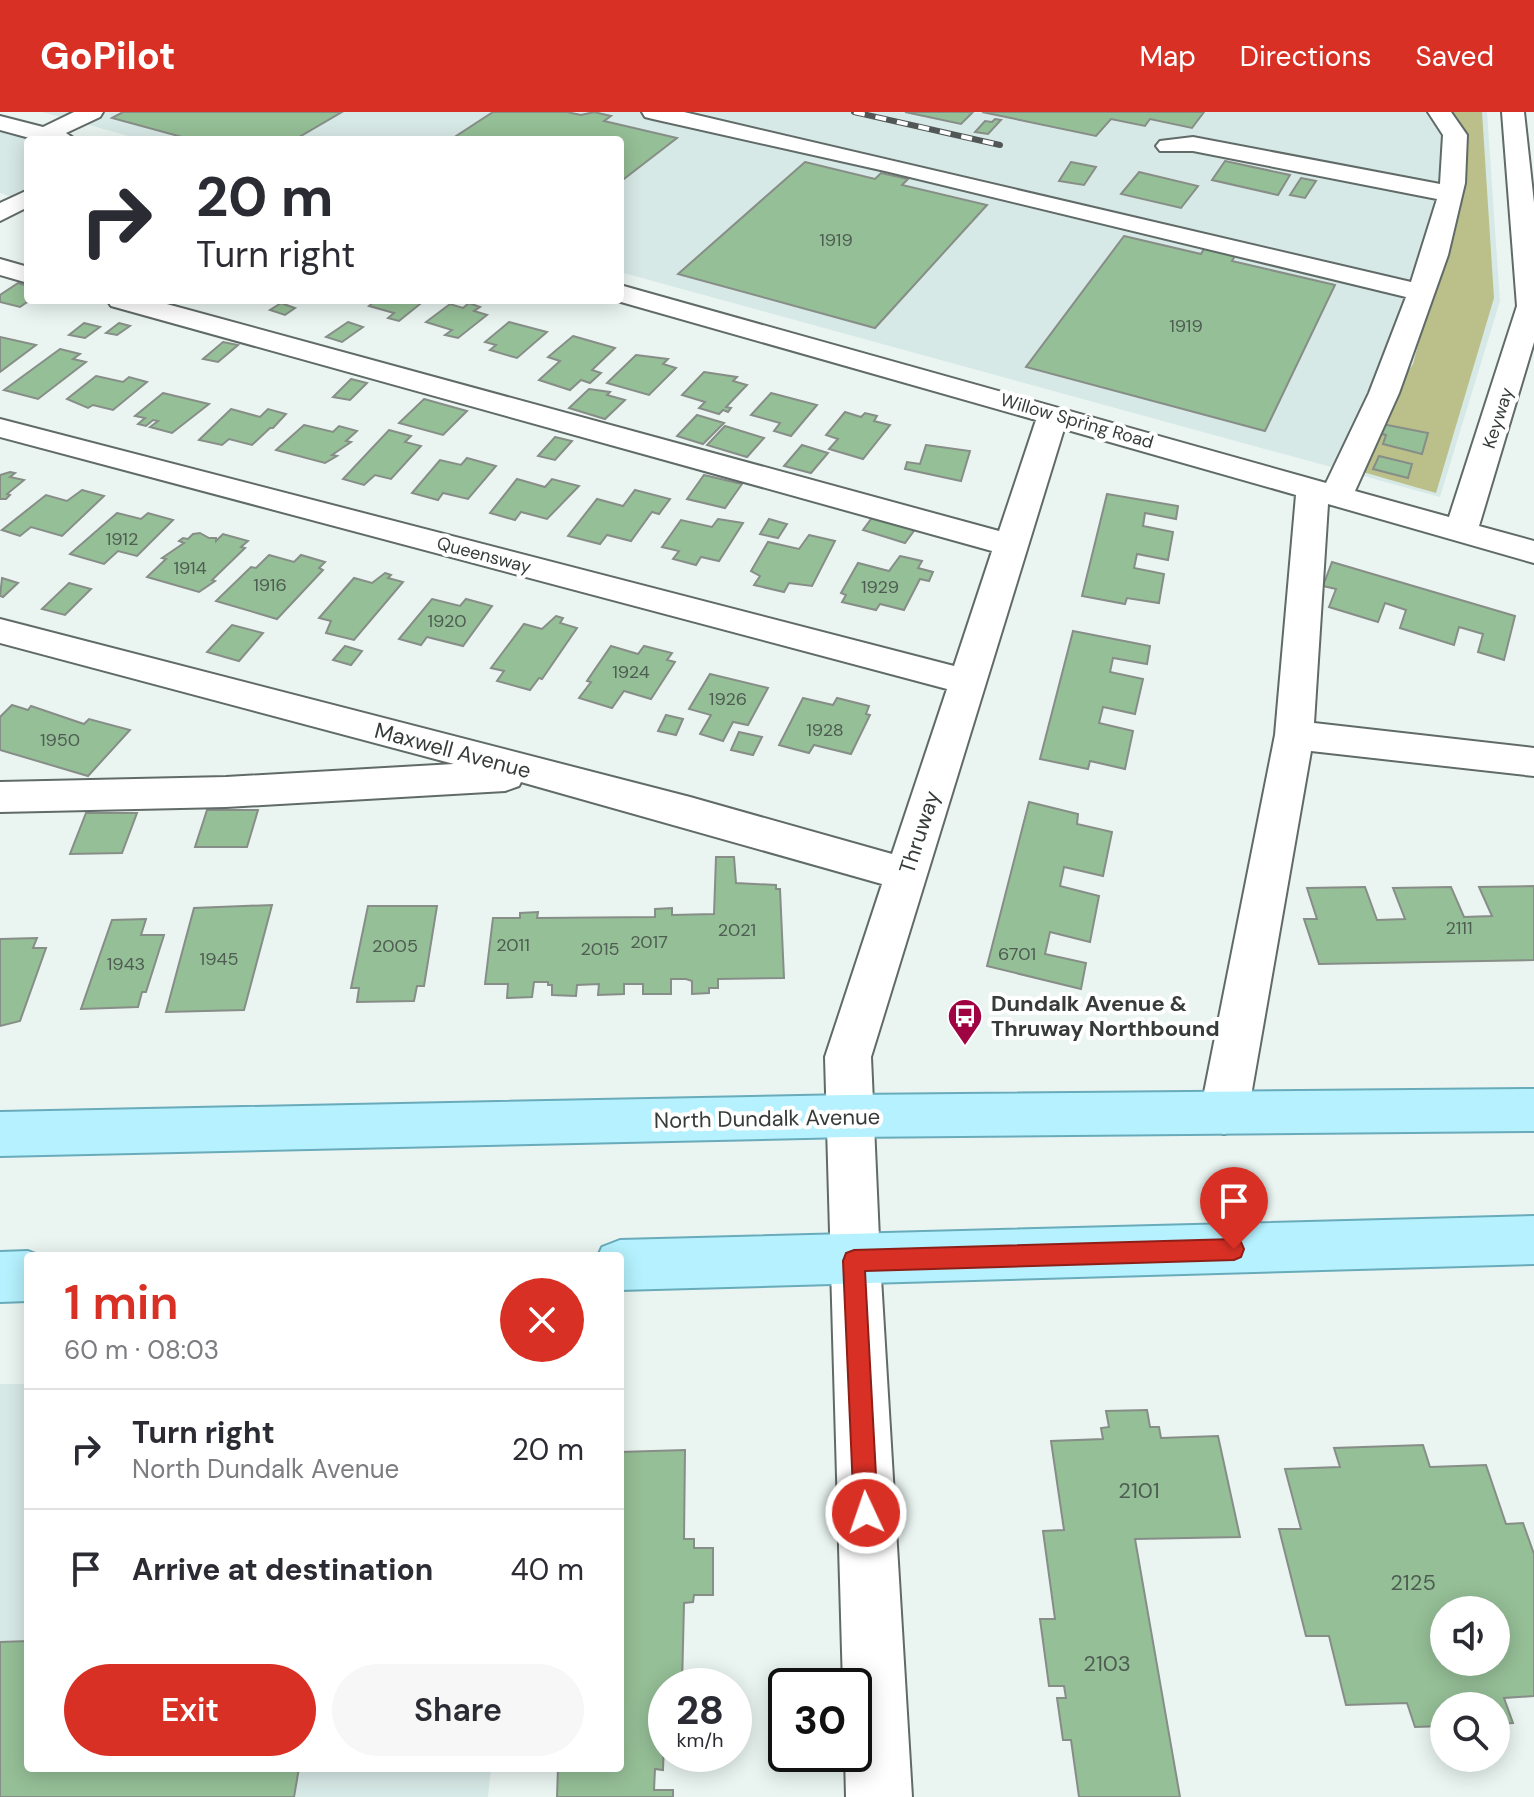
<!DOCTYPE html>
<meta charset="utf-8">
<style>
:root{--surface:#fff;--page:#f7f7f7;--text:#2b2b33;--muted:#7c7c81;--line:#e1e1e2;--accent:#d93025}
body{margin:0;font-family:"DM Sans",sans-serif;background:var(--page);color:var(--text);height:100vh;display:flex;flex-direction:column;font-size:30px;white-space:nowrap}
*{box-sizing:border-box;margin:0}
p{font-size:26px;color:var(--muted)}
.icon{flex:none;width:44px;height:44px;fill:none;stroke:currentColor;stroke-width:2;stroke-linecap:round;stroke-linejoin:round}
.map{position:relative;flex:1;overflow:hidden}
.side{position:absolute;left:24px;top:1140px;width:600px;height:520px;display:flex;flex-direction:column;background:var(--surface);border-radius:8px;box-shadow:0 4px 20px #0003}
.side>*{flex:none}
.top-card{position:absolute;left:24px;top:24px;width:600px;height:168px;border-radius:8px;box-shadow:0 4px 20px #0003;background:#fff;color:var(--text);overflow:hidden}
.buttons{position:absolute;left:1430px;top:1484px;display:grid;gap:16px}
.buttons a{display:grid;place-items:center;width:80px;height:80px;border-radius:50%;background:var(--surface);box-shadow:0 4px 20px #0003;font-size:40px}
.speed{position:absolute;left:648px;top:1556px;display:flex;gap:16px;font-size:40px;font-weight:700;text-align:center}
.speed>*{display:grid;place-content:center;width:104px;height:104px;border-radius:50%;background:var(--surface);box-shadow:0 4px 20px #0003;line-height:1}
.speed small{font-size:20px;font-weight:400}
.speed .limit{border:4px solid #111;border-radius:12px;background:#fff;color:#111}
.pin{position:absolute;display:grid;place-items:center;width:68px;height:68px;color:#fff;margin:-82px -34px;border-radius:50% 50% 50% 0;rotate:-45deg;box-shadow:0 0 8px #0007}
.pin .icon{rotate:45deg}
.me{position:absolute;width:88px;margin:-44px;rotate:357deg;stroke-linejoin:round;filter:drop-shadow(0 0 6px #0008)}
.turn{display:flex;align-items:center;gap:28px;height:168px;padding:0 40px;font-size:36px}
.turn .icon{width:104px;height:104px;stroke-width:2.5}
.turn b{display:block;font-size:56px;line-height:68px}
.round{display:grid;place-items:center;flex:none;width:84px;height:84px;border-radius:42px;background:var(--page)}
.summary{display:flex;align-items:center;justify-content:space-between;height:136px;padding:0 40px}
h1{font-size:48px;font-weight:600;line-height:60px;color:var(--accent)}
.primary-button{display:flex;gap:16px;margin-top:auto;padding:16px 40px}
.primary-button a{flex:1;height:92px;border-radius:48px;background:var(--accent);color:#fff;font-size:32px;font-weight:600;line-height:92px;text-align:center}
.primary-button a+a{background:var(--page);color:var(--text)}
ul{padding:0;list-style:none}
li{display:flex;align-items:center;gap:24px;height:120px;padding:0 40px;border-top:2px solid var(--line)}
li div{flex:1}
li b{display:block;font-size:30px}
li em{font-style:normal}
header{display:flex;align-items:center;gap:48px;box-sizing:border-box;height:112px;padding:0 40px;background:var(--accent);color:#fff}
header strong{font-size:38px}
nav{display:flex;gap:44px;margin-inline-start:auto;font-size:28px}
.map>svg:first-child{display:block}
.built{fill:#d7e9e6}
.forest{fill:#bbc08a}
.building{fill:#95bf97;stroke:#878d87;stroke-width:2;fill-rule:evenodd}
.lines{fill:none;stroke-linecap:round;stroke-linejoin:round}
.minor-casing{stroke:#606a67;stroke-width:4}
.major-casing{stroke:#69abba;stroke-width:4}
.minor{fill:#fff;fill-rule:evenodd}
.major{fill:#b5f1fe;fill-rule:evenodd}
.rail-casing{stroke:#515756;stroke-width:6}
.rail{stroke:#fff;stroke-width:4;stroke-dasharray:11;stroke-linecap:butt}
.route{fill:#d93025;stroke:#8d1f18;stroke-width:2}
.labels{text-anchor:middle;stroke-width:8;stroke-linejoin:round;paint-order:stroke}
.number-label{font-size:18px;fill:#4e5d52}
.far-street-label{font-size:18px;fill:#373c3b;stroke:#fff}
.street-label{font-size:22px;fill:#373c3b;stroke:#fff}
.poi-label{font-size:22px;font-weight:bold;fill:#373c3b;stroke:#fff;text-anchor:start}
.near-number-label{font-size:22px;fill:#4e5d52}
</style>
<header>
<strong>GoPilot</strong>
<nav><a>Map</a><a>Directions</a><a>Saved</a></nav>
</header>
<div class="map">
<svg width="1534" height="1685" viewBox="0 0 1534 1685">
<rect width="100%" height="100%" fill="#eaf5f2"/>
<g class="built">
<path d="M42,0H1487L1500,189L1440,385L620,160V28H143Z"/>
<path d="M0,19L31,28H28V77L12,85L0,81Z"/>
<path d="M0,1272H28V1656H491L488,1685H0Z"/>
</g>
<path class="forest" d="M1452,0H1482L1494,186L1436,381L1356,358L1372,314L1413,252L1463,60Z"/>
<g class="building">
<path d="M123,0H342L294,28H193L112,6Z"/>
<path d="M493,0H567L581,3L594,0L611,4L604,9L677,26L620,70V28H450Z"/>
<path d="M905,0H973L961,12Z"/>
<path d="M982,0H1204L1192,16L1150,7L1145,14L1111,7L1096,24Z"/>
<path d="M995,7L1001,8L988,22L975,20L985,9L992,10Z"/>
<path d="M1225,49L1290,63L1278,83L1212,68Z"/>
<path d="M805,50L875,67L881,61L908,67L902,73L987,93L875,216L678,162Z"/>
<path d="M1071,50L1096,55L1084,73L1059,69Z"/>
<path d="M1139,60L1198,74L1181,96L1121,82Z"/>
<path d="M1301,66L1316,69L1305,86L1290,83Z"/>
<path d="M1124,124L1201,142L1205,135L1236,142L1232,149L1335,173L1265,319L1026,255Z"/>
<path d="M18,171L28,174L30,188L20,195L0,190V183Z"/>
<path d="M376,188H425L399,209L388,206L394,201L369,194Z"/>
<path d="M281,191L295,196L285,203L270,198Z"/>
<path d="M469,191L480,195L474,199L487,203L458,226L445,223L452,218L426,210L450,192L463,196Z"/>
<path d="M348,210L363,215L342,230L326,225Z"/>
<path d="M509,210L547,220L517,246L490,238L496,233L485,230Z"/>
<path d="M84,211L100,215L85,226L69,223Z"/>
<path d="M119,211L130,214L117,223L106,221Z"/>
<path d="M573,224L615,236L592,258L601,261L590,271L581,268L570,278L539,268L560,249L548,245Z"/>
<path d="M0,225L36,233L0,260Z"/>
<path d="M223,230L238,233L218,250L203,247Z"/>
<path d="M60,237L80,242L73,247L86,250L38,287L4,278Z"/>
<path d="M636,243L668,247L663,252L676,256L649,283L607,271Z"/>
<path d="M704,260L737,265L733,269L747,273L726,295L731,296L728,300L723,298L719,302L699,296L705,290L682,283Z"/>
<path d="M96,264L123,270L129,265L147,270L113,298L93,293L88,296L67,287Z"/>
<path d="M351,267L367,271L350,288L333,285Z"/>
<path d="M589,277L610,280L607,283L625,288L605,307L569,296Z"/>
<path d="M163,281L209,292L172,321L150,315L158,309L153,308L146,314L138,312L145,306L135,304Z"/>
<path d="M771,281L817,293L791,324L774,319L780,311L751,303Z"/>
<path d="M424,287L467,299L443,323L399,311Z"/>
<path d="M231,297L260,305L268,297L286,302L273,316H270L252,333L229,327L222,333L199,328Z"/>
<path d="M845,300L861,305L865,301L877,304L874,309L890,313L863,347L829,337L838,327L826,323Z"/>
<path d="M697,303L724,311L703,332L677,324Z"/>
<path d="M1377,311L1428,321L1422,342L1383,332L1386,323L1374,320Z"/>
<path d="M304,313L333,320L339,314L357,319L346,329L351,330L332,343L337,344L325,351L276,338Z"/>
<path d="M725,314L764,326L747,345L707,333Z"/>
<path d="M389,318L411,324L405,330L421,334L391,367L375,363L364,373L343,367Z"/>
<path d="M555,325L572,329L555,348L538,344Z"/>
<path d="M802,333L828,341L811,361L784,354Z"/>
<path d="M926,333L970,339L961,369L905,357L907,350L920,352Z"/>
<path d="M1379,344L1412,352L1408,366L1373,357Z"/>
<path d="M467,346L496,354L468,387L443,381L438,388L412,381L440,348L461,353Z"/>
<path d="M10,360L15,361L10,365L24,368L7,382L10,383L6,387H0V363Z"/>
<path d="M704,363L742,372L725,396L687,387Z"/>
<path d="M517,367L545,375L552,367L579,374L547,407L521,400L515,408L490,401Z"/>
<path d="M82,378L104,384L62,424L31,415L20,424L2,418L46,383L67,389Z"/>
<path d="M635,378L670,387L659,402L652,400L631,429L607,423L600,432L568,424L597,387L623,394Z"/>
<path d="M1107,382L1178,394L1176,407L1145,401L1143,414L1173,420L1168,448L1137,442L1134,456L1164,462L1159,491L1127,486L1125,492L1082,484Z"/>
<path d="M117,401L141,407L148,401L173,408L137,444L118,439L104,452L70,442Z"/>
<path d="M874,403L916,416L905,431L863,418Z"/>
<path d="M718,407L743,411L719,449L701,445L696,453L673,447L679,439L662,435L681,408L712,415Z"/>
<path d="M769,407L787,412L778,426L760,422Z"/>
<path d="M200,421L209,426H216V429L223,422L248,429L241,435L245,436L212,468L215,469L199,480L147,465L166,447L162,446L184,431L179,429L183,426L188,427L193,422Z"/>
<path d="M809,423L835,429L812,474L789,471L784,480L754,473L760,464L751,459L768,430L799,437Z"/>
<path d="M269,443L294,450L301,443L325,450L319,456L323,458L277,507L216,489L251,455L256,456Z"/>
<path d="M900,444L922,449L918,456L933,460L929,469L920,467L904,498L880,492L876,498L842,490L846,483L841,481L858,451L889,459Z"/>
<path d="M1332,450L1515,504L1504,548L1478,540L1483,522L1459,515L1454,533L1400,516L1406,498L1385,491L1378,510L1329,495L1336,477L1323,474Z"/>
<path d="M385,461L391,463L388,466L403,470L354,528L326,521L331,509L319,506L354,466L372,471Z"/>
<path d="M2,466L18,471L3,485L0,484Z"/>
<path d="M69,471L91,477L65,503L42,497Z"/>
<path d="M432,487L460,494L466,487L492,494L463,534L427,525L421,533L399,527Z"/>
<path d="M556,504L563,506L560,511L577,516L542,567L539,566L530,578L497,569L504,559L491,556L524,512L542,517Z"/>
<path d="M232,513L263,521L239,549L207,540Z"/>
<path d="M1073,519L1150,534L1147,552L1113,546L1110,560L1143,567L1135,602L1103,595L1099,611L1133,619L1125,657L1090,649L1088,657L1040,647Z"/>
<path d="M345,534L362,539L351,553L333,548Z"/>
<path d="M611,534L638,542L644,534L672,541L667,548L675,550L651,587L624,579L612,596L579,586L591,570L587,569Z"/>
<path d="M710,562L768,576L748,613L733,610L723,629L700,622L711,603L689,597Z"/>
<path d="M803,586L833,593L837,586L869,594L866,602L870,603L851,642L814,633L809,641L779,633Z"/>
<path d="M12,593L28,598L31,594L84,612L89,607L130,618L88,664L0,638V605Z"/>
<path d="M666,603L683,607L676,623L658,619Z"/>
<path d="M739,620L762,625L753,643L731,638Z"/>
<path d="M1029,690L1078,702L1077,712L1112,720L1103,764L1064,755L1060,774L1099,784L1090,830L1050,820L1045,842L1086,851L1081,877L987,854Z"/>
<path d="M207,698H258L247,735H195Z"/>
<path d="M86,701H137L122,741L70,742Z"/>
<path d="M716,745H734L736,771L776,773V777H780L784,866L718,867V876H709V881L692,882V869L686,867H671V882H643V872H624V882L598,883L599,872L577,873L576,884L552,883V873H548V870H534L532,885L507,886L508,872H485L493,806H520V801L538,800L537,806L655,805V797L672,796V803L714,802Z"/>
<path d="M1534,774V848L1319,852L1304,807H1317L1307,776L1365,775L1377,808L1405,807L1393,776L1451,775L1464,805L1492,804L1479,775Z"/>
<path d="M272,793L244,898L166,900L194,796Z"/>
<path d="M368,794H437L424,874H417L414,889L357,890L359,876H351Z"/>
<path d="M146,807L141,823H164L146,880H142L138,895L81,897L112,808Z"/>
<path d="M37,826L33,836H46L20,909L0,914V827Z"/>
<path d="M1147,1298L1150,1315H1159L1161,1326L1218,1324L1240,1425L1135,1427L1180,1685H1079L1071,1628H1063L1057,1586H1066L1064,1574H1049L1040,1507H1055L1043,1419L1064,1418L1051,1329L1103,1327L1101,1316L1109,1315L1106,1299Z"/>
<path d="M1423,1333L1430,1355L1486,1353L1506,1412L1523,1411L1534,1442V1584L1504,1586L1513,1611L1496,1612V1594H1444V1614L1415,1615L1407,1591L1346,1593L1329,1524H1306L1279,1417H1301L1285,1357L1340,1355L1334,1336ZM1444,1498H1496V1550H1444Z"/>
<path d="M685,1338L684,1427H694V1436H713V1483H694L693,1490L684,1491L682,1574H666L663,1658L655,1657L654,1678H673V1685H557L558,1656H620V1340Z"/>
<path d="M28,1529V1656H299L294,1685H0V1530Z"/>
</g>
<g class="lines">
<g class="minor-casing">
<g id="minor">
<path d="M74,0H103L100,5L66,21L76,28H37L0,18V4L43,15Z"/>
<path d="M642,0H684L1411,170L1437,87L1193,39H1160L1156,34L1160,29L1193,25L1440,72L1443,23L1428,0H1451L1467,23L1465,71L1448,143L1399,281L1355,379L1449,405L1517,194L1502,0H1524L1534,91V230L1479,414L1534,429V451L1328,392L1314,611L1534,636V664L1311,639L1248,1001L1241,1016L1224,1022L1207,1016L1200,1001L1275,623L1296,383L1064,317L871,945L880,1149L912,1685H846L845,1642H854V1574H843L825,945L882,772L521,670L519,674L505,679L226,695L0,700V670L226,665L454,652L0,531V507L690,685L892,742L947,577L0,325V307L954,554L992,439L111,194L107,188H152L999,419L1036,308L614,188H620V173L1326,371L1369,281L1406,185L885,59L653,7L645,5Z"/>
<path d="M28,78V95L0,109V91Z"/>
<path d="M0,147L28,155V171L0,163Z"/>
</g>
</g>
<g class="major-casing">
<g id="major">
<path d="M1534,977V1019L848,1025L0,1044V1000L848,983Z"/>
<path d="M1534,1104V1152L620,1178V1144H598L602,1135L620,1128Z"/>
<path d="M28,1139L41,1144H28V1189L0,1190V1140Z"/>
</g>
</g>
<use href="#minor" class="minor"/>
<use href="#major" class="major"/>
<g class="rail-casing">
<path id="rail" d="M854,0L1000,33"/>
</g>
<use href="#rail" class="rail"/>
</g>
<path class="route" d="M1234,1127L1241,1130L1244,1137L1241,1145L1234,1148L865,1159L878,1401L874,1409L866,1413L857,1409L854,1401L843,1149L846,1141L854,1138Z"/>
<defs>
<g id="bus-pin" transform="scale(1.8)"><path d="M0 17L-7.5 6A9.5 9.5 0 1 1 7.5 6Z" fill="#a00342" stroke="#fff"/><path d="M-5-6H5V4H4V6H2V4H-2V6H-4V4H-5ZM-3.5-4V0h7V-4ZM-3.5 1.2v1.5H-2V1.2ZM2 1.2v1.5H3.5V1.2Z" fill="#fff"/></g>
</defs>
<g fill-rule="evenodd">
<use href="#bus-pin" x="965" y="904"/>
</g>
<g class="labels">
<g class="number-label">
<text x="836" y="134">1919</text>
<text x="1186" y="220">1919</text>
<text x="122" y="433">1912</text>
<text x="190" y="462">1914</text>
<text x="270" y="479">1916</text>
<text x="880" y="481">1929</text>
<text x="447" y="515">1920</text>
<text x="631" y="566">1924</text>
<text x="728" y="593">1926</text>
<text x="825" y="624">1928</text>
<text x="60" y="634">1950</text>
<text x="1459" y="822">2111</text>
<text x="737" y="824">2021</text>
<text x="649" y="836">2017</text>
<text x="513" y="839">2011</text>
<text x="395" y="840">2005</text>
<text x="600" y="843">2015</text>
<text x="1017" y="848">6701</text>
<text x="219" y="853">1945</text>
<text x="126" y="858">1943</text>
</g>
<g class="far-street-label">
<text transform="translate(1498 306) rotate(-72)" y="6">Keyway</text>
<text transform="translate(1077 309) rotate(16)" y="6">Willow Spring Road</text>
<text transform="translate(484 443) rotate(15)" y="6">Queensway</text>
</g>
<g class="street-label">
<text transform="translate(453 638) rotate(15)" y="8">Maxwell Avenue</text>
<text transform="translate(919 720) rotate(-72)" y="8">Thruway</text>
<text transform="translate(767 1006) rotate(-1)" y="8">North Dundalk Avenue</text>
</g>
<g class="poi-label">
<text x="991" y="899">Dundalk Avenue &amp;<tspan x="991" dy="25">Thruway Northbound</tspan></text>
</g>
<g class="near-number-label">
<text x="1139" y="1386">2101</text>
<text x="1413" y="1478">2125</text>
<text x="1107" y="1559">2103</text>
</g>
</g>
</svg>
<div class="buttons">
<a><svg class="icon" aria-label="sound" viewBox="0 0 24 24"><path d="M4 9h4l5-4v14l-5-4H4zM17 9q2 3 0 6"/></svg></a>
<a><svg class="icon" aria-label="search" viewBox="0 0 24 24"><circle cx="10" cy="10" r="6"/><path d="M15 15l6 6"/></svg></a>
</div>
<div class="speed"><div>28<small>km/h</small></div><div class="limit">30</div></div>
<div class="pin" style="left:1234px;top:1137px;background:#d93025"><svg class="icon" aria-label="arrive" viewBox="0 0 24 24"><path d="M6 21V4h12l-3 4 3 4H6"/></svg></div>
<svg class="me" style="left:866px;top:1401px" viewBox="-20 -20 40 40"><circle r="17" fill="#d93025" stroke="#fff" stroke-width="3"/><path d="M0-11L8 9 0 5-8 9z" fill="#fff"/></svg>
<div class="top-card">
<div class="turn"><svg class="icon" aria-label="right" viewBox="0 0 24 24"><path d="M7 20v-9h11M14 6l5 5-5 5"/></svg><div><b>20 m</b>Turn right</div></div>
</div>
<section class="side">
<div class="summary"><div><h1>1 min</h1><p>60 m · 08:03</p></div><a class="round" style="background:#d93025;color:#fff"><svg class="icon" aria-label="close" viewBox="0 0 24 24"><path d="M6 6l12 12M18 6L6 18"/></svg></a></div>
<ul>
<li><svg class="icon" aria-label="right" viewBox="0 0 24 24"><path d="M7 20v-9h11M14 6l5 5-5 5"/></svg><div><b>Turn right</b><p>North Dundalk Avenue</p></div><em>20 m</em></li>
<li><svg class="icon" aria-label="arrive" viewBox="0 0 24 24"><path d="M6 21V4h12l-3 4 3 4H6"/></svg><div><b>Arrive at destination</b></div><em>40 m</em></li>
</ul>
<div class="primary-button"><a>Exit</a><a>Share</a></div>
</section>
</div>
